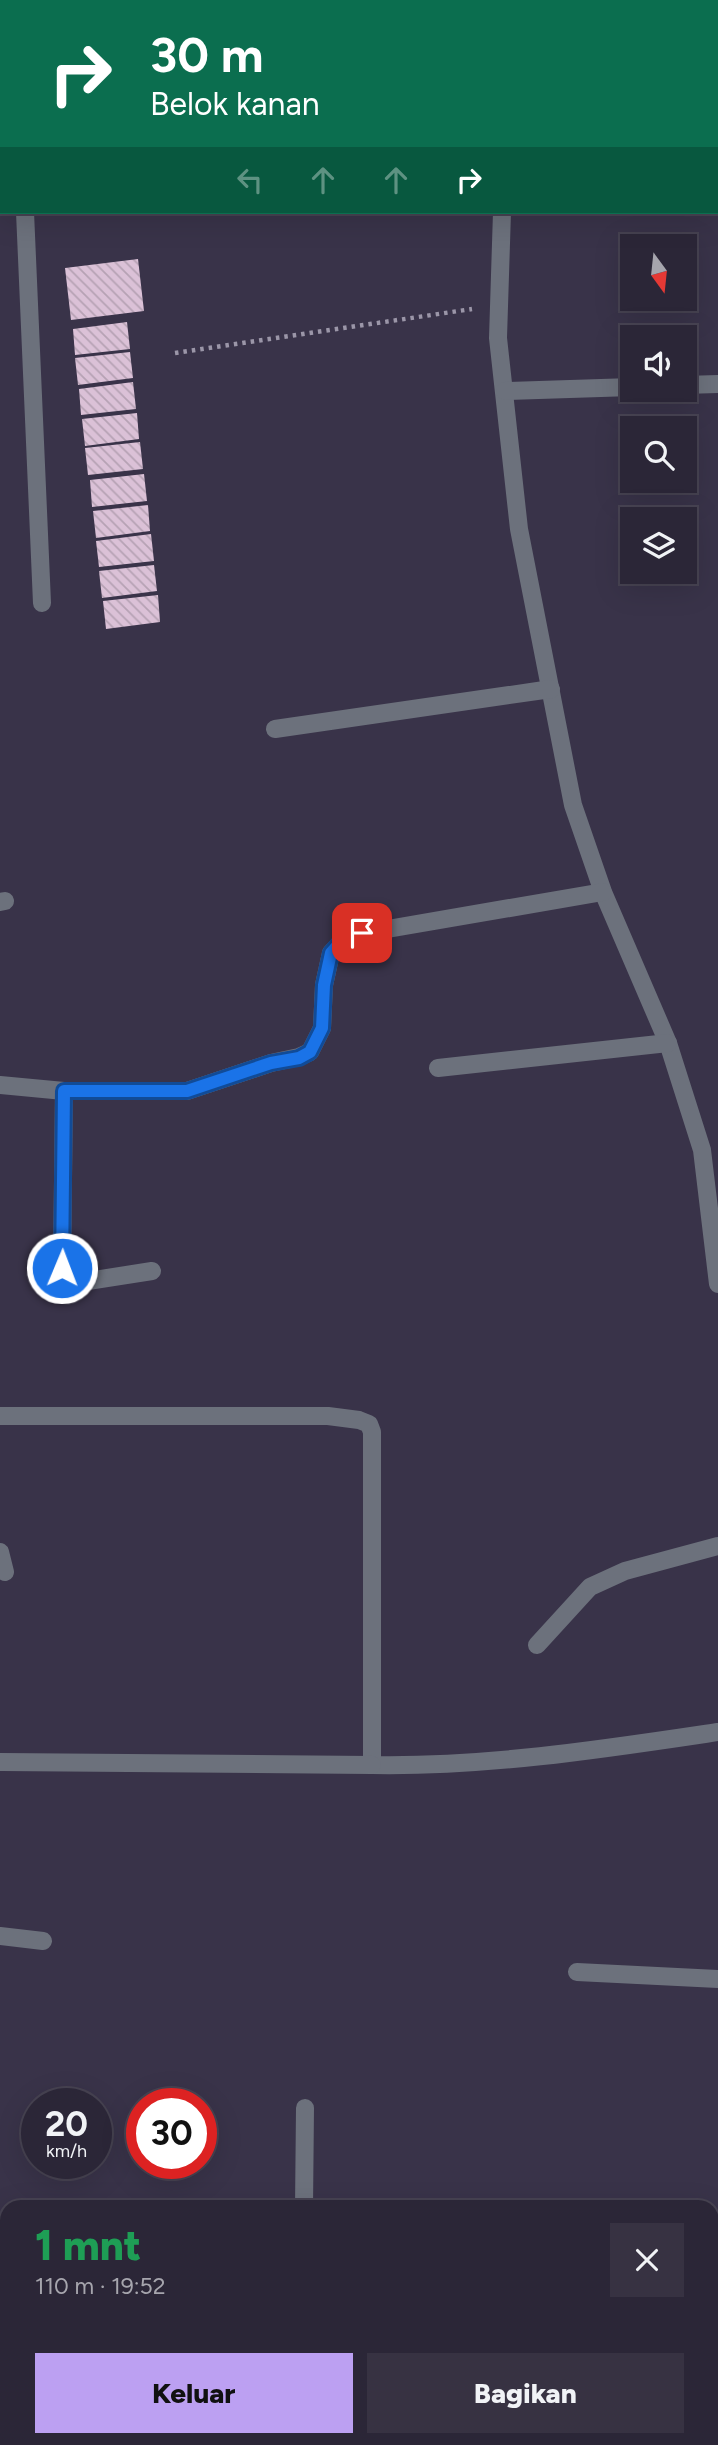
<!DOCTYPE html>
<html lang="id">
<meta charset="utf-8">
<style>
:root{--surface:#2b2637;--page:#373242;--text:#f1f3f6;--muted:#a6a5ad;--line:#474352;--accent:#bca0f2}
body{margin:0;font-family:Figtree,sans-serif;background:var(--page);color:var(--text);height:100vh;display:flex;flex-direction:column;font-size:26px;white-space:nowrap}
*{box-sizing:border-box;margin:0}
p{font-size:23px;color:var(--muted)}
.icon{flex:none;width:38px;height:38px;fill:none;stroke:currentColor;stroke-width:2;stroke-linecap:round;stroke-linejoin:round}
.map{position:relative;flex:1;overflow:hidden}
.details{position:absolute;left:0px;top:2200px;width:719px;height:247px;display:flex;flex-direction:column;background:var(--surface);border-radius:21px 21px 0 0;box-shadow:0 7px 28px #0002,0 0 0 2px var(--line)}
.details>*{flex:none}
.top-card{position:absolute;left:0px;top:0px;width:719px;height:214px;box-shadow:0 7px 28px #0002,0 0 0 2px var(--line);background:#0b6e4f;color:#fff;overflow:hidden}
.needle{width:46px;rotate:165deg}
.buttons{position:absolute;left:620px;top:234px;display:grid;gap:14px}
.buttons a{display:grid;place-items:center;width:77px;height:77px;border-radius:0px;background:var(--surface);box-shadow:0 7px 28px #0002,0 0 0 2px var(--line);font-size:35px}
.speed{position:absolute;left:21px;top:2088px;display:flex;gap:14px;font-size:35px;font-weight:700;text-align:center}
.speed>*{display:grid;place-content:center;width:91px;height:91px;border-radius:50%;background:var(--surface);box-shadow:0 7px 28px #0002,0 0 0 2px var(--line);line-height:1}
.speed small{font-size:18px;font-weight:400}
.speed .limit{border:10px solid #d22;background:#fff;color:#111}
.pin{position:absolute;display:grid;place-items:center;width:60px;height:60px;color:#fff;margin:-30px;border-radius:14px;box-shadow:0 4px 10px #0006}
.me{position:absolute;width:77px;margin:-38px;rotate:1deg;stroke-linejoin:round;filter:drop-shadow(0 0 5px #0008)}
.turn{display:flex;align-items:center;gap:24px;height:147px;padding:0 35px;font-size:32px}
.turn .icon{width:91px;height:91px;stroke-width:2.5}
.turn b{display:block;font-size:49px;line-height:60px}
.lanes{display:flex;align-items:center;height:66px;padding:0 35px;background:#0003;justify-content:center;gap:35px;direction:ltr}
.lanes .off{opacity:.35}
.round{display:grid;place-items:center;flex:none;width:74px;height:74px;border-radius:0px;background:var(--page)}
.head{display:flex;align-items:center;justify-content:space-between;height:119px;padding:0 35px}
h1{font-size:42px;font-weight:800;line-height:52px;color:#1e9e55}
.primary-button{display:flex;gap:14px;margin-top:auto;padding:14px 35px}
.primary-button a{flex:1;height:80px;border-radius:0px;background:var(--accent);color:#111;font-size:28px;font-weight:800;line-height:80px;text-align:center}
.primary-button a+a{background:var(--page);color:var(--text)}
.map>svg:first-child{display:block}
.building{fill:url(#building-back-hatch)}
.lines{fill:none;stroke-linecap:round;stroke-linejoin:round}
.path{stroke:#9b96a8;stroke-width:4.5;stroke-dasharray:3.5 5;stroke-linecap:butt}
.minor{stroke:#6c717c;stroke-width:18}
.major{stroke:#a0abc0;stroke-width:18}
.route-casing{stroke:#114b97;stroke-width:18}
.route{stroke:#1a73e8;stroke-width:12}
</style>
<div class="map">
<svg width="718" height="2445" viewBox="0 0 718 2445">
<defs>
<pattern id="building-back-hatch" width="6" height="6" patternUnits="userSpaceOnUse" patternTransform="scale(1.75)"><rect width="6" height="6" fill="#dbc1d7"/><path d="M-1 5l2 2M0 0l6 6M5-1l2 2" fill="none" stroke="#b6a2b4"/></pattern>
</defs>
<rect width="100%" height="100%" fill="#393349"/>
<g class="building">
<path d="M138,259L144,311L71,320L65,268Z"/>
<path d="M127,322L130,349L75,355L73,329Z"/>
<path d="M130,352L133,378L78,385L75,358Z"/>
<path d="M133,382L136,409L81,415L79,389Z"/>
<path d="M137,413L139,439L85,446L82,419Z"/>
<path d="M140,442L143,469L88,475L85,448Z"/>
<path d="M144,474L147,501L92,507L90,480Z"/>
<path d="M148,505L150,531L96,538L93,511Z"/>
<path d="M151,534L154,561L99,567L96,541Z"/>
<path d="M154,565L157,591L102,598L99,571Z"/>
<path d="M158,595L160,622L106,629L103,601Z"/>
</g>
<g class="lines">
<path class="path" d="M175,353L472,309"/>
<g class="minor">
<path d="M238,0V2"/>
<path d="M488,0L489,2"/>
<path d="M25,212L42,603"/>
<path d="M502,212L498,338L519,529L573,805L603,892L668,1043L702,1150L718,1284"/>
<path d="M684,385L718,384"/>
<path d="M505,391L632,387"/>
<path d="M275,729L551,689"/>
<path d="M0,902L5,901"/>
<path d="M438,1068L668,1043"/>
<path d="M0,1085L64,1091H187L271,1063L299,1057L310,1052L322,1028L324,985L331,953L347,936L603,892"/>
<path d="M64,1091L62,1268L67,1278L75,1283L152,1271"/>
<path d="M0,1416H328L359,1420L369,1424L372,1432V1765C488,1767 604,1749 718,1732"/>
<path d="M0,1552L5,1572"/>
<path d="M537,1645L590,1587L625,1571L718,1546"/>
<path d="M1,1762L372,1765"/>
<path d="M0,1936L43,1941"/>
<path d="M577,1972L718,1979"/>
<path d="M304,2207L305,2108"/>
<path d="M0,2347H7"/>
<path d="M712,2395L718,2396"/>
</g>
<g class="major">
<path d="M432,2L436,0"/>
<path d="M0,195H2"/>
</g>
</g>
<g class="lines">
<g class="route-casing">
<path id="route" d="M62,1268L64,1091H187L271,1063L299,1058L310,1052L322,1028L324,985L331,953L346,936L362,933"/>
</g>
<use href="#route" class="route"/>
</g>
</svg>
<div class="buttons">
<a><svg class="needle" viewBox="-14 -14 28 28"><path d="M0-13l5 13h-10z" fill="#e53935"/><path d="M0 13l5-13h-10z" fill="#a6a5ad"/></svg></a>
<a><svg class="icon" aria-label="sound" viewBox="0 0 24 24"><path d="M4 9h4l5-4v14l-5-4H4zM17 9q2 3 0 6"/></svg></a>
<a><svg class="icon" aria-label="search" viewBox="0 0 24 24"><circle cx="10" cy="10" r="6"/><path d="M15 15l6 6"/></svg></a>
<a><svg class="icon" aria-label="layers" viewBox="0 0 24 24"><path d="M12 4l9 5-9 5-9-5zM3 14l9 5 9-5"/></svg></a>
</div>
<div class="speed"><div>20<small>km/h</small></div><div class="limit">30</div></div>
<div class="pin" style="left:362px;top:933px;background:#d93025"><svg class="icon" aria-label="arrive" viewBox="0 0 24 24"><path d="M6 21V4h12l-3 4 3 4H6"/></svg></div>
<svg class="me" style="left:62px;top:1268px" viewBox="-20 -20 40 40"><circle r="17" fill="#1a73e8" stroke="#fff" stroke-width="3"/><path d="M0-11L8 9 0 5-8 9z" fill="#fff"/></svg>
<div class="top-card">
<div class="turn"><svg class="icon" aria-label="right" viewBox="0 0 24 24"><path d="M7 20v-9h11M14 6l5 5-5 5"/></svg><div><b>30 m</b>Belok kanan</div></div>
<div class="lanes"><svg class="icon off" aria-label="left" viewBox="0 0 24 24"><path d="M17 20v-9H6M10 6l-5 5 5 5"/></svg><svg class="icon off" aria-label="ahead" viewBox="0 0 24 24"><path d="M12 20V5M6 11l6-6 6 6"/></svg><svg class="icon off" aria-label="ahead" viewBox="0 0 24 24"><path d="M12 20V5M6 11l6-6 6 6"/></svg><svg class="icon" aria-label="right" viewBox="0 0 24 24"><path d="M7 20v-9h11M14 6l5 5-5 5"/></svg></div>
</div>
<section class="details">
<div class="head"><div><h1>1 mnt</h1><p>110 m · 19:52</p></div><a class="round"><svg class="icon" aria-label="close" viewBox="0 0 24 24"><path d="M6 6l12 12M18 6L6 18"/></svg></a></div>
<div class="primary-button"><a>Keluar</a><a>Bagikan</a></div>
</section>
</div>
